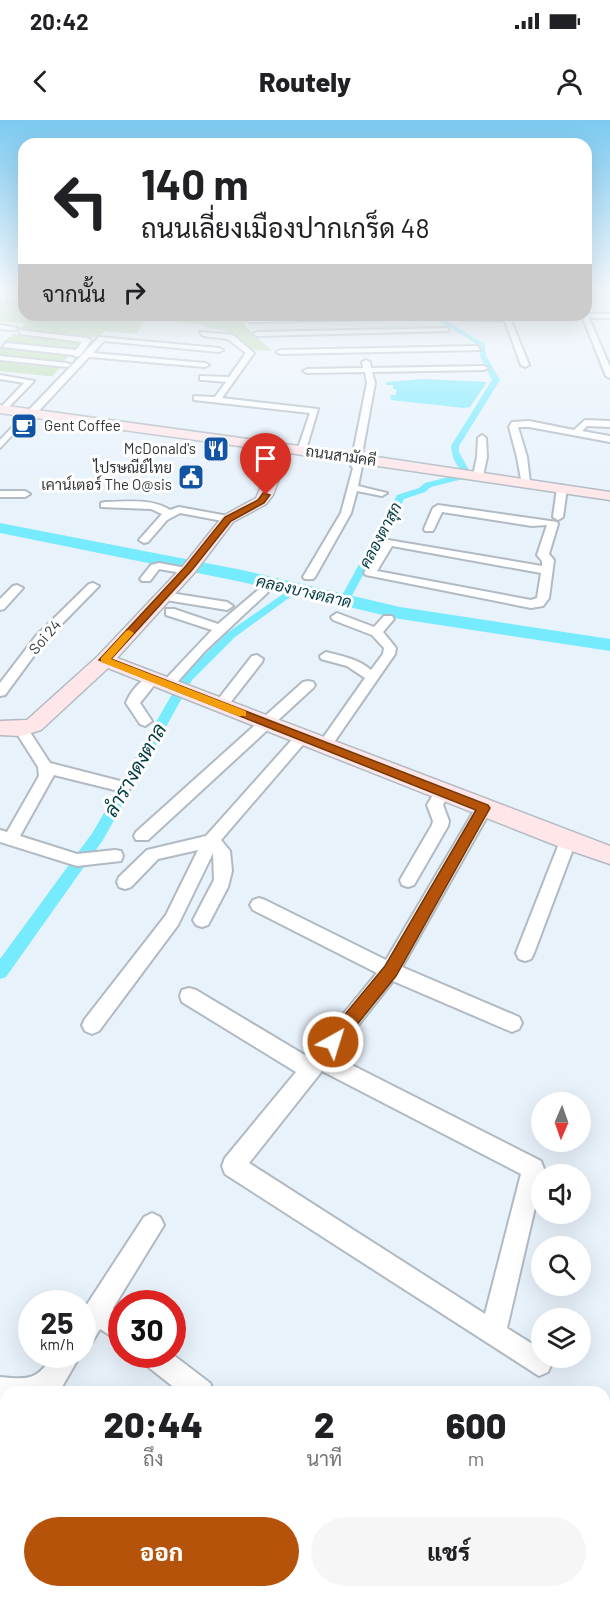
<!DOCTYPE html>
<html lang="th">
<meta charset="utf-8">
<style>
:root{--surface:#fff;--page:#f6f6f6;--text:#202124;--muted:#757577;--accent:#b45309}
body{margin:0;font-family:Barlow,Sarabun,sans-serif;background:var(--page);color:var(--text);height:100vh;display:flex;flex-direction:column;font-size:22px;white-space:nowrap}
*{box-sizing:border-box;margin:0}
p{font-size:20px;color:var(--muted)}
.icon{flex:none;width:33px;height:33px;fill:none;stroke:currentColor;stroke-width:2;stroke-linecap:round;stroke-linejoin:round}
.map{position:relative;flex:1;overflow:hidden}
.side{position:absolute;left:0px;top:1266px;width:610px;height:212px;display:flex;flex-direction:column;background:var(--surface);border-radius:18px 18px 0 0;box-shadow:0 6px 24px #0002}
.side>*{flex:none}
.banner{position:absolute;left:18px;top:18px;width:574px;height:183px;border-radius:18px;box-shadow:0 6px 24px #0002;background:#fff;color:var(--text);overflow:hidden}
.needle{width:39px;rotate:182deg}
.fabs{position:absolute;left:531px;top:972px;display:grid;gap:12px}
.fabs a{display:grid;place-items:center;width:60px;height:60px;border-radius:50%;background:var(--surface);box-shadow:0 6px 24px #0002;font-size:30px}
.speed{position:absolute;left:18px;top:1170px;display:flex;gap:12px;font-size:30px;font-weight:700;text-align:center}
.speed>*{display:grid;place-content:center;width:78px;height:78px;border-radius:50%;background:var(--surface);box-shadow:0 6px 24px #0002;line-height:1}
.speed small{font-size:15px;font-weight:400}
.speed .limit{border:9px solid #d22;background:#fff;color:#111}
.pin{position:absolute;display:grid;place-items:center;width:51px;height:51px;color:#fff;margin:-62px -26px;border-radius:50% 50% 50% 0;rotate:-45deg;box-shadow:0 0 6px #0007}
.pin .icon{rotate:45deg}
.me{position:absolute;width:66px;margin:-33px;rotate:39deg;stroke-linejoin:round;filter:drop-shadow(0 0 4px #0008)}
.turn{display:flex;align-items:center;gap:21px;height:126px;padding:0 24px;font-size:27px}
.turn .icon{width:78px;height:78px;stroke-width:2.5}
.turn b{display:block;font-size:42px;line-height:51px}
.then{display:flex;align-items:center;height:57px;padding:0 24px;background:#0003;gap:12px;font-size:22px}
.eta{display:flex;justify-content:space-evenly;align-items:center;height:102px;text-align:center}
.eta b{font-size:36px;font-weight:800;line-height:42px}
.primary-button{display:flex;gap:12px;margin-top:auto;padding:12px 24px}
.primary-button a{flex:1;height:69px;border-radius:36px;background:var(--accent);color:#fff;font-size:24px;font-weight:800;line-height:69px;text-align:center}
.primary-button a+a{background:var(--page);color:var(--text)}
.status{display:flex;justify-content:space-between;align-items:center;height:42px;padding:0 30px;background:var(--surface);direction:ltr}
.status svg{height:16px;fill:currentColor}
header{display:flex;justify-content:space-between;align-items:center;height:78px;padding:0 24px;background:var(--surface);font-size:27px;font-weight:800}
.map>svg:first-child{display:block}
.green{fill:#b5dbaa}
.water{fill:#77ebfe}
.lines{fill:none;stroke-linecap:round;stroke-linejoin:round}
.canal{fill:#77ebfe;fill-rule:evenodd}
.river{fill:#77ebfe;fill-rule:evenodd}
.street-casing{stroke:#b1bac3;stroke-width:4}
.secondary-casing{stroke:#b1bac3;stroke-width:3}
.street{fill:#fff;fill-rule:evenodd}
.secondary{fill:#ffe7e9;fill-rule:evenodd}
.route{fill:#b45309;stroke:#753606;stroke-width:1.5}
.slow{fill:#f59e0b}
.labels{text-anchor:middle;stroke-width:6;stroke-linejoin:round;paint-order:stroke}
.far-poi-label{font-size:15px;fill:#323639;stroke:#fefefe;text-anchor:end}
.far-street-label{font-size:15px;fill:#323639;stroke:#fefefe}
.far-water-label{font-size:16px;font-style:italic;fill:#013b43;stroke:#fefefe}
.water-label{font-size:20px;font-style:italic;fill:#013b43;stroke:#fefefe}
</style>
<div class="status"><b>20:42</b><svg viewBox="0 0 49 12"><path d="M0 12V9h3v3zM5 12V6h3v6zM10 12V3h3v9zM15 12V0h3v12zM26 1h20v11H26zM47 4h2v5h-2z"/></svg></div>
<header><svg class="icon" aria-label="back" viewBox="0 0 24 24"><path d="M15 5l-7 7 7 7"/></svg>Routely<svg class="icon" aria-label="person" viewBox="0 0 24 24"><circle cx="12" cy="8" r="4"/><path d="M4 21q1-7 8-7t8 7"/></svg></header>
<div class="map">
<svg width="610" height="1477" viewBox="0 0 610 1477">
<rect width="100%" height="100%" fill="#e8f2fb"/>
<g class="green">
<path d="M0,170L24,173V195H156L145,198L137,214L105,211L98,218L19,209L26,203L0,202V183H5L9,175L0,173Z"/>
<path d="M176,195H244L245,206L272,231L253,230L223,210L205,207V205L176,202Z"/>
<path d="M13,214L86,222L75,230L3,222Z"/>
<path d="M0,227L72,234L63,242L0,235Z"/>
<path d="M0,242L37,246L40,244L60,247L53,256H47L0,251Z"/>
</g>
<path class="water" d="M423,259L487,262L470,287L464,288L391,280L390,275H396V269H393V265H386V262Z"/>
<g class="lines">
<g class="canal">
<path d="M429,195H436L485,224L486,236L500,260L459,326V332L469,350L465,353C457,349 451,335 451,326L492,260L480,236V226Z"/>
<path d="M464,353L468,356L467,358L431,367L425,372L404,379L349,481L348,483H340L339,481L397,375L419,368L425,363Z"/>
<path d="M293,467L297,468V472L235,517L192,560L103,720L6,857L0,859V839L93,712L183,555L227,513Z"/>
</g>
<path class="river" d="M0,403L242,450L400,487L610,519V531L400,499L242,462L0,413Z"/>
<g class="street-casing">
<g id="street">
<path d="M586,194H610V198H589L610,247V258L606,256L582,196Z"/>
<path d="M382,195L432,196L429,198L250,202L247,200L250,198Z"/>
<path d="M455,195L503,197V195H509L529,245L525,247L521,245L505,201L463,200Z"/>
<path d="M0,205L18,208L14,210L0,209Z"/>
<path d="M447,208L449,211L257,216L253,214L257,212Z"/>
<path d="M18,210L87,218L91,220L81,235L76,237L73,235L3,227L6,223L76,230L82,222L21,214Z"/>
<path d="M200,212L233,215L254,233L222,278L318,289L305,333L297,331L310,293L194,280V276L215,277L226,262L203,260H200V256L229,257L246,233L228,219L203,216Z"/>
<path d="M99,217L219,228L223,230L219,232L104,221L93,233L205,243L209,245L205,247L89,237L35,295H31L0,328V320Z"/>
<path d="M477,226L480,230L280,234L276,232L280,230Z"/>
<path d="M0,236L67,243L71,245L67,247L0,240Z"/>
<path d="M366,240L370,242L371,248L484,246L488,248L484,250L372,252L375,263L361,340L367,342L362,346L358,366L387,373L382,376L357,371L351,393L315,457L313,459H305L303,457L341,393L353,348L351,346L358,341L352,338L367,263L365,252L307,253L303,251L307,249L363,248L362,242Z"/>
<path d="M0,255L34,261L4,292L0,289L1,287L24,263L0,259Z"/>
<path d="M585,300L610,301V307L587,306L582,311L610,316V322L529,307H518L527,337L530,363L522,365L517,337L509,307L512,302L529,301L574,310Z"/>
<path d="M482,315L486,318L487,337L483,356L478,359L473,356L477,337L478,318Z"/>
<path d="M562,365L567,368L563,397L558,400L553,397L557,368Z"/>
<path d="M0,371H25L30,374L25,377H0Z"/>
<path d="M105,382C126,382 151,378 170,390L179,387L228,396L233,399L228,402L180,393L167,400L148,422L144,423L139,420L162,394L151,389L101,387V383Z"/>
<path d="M438,385L557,402L558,404L549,434L554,440L549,478L543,486L531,488L366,455L364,453L384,421L388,420L542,446V441L537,435L547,405L532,406L442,392L433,411H425L424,409L433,388ZM392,426L541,453L537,478L531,480L377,451Z"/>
<path d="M159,443L191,449L193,451L187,454L159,449L150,461H142L140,459L151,445Z"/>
<path d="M93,463L99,466L97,468L44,522L5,575L0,576V563L36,516L89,464Z"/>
<path d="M17,465L23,468L4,489L0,490V479L13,466Z"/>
<path d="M262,468L268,472L266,474L205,531L172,568H162L160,565L212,510L166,495V489H174L218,504L258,470Z"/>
<path d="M164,472L227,482L233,486L227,490L160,479V473Z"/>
<path d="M337,493L374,507L384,496H392L394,499L383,512L396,528L395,534L330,628L325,630L318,625L365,558L347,546L321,539L320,536L326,532C342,536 358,539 371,550L383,534L384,528L372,515L333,500L331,497Z"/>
<path d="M257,535L263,539L262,542L226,588H216L214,585L216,582L252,536Z"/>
<path d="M152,555L159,559L140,583L152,601L145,606L140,604L126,583C130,572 141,559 152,555Z"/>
<path d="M308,561L313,562L315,565L313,568L148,720H136L134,716L136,712L303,562Z"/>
<path d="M21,604L26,606L50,643L128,663L131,667L128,671L123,672L54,655L20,716L77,734L115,730L121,731L123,736L121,741L77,746L0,722V710L7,712L39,656L38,647L14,609Z"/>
<path d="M302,612L309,617L307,620L221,720L230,731L232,751L228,767L208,805L202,807L196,805L193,800L214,760L213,733L178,805L99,911L92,914L85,911L82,905L85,899L166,795L198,730L158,739L131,767L125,769L119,767L117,762L119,757L147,730L206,716L297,614Z"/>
<path d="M442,666L447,668L450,672L443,685L449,701L448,706L414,765L408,767L402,765L400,760L432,705L433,701L427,685L437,668Z"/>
<path d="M484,682L490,684L492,688L402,847L519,897L522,903L519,909L512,912L393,861L334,936L541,1041L544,1049L507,1208L542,1230V1238H549L552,1243L548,1252L539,1256L225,1054L222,1046L225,1038L296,952L182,882L180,876L182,870L189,868L196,870L308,937L377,853L253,790L250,785L253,780L259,778L265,780L386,840L478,684ZM322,951L521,1054L485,1194L249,1043Z"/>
<path d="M568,715L574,717L576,721L534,833L531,839L525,841L519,839L516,833L560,721L562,717Z"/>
<path d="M152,1093L160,1097L164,1105L113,1188L122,1195V1223L100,1209L91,1224L82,1227V1192L144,1097Z"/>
<path d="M54,1234H81L59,1272H6V1284L0,1283V1257C30,1260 37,1260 54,1234Z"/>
<path d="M140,1234H172L210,1263L214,1272H180L143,1243Z"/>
<path d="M48,1472H79L77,1477H46Z"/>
<path d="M113,1472H149L151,1477H115Z"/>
</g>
</g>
<g class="secondary-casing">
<path id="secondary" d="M0,285L357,334L610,372V380L289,333L273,375L266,384L233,402L195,452L117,538L610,726V744L560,727L108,548L41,610L21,616L0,615V601L27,600L98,536L183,446L223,396L256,378L276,331L0,293Z"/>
</g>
<use href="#street" class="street"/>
<use href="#secondary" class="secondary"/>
</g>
<linearGradient id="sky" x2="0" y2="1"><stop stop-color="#7bcaf1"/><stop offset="0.45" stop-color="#f5f9fd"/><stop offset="1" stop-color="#f5f9fd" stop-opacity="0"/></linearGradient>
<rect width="610" height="377" fill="url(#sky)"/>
<path class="route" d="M263,373L270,375L264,383L231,401L192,450L111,539L488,685L490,688L396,856L339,927L333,929L327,927L325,922L327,916L385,846L476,690L99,540L185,447L225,397L258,380Z"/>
<path class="slow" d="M129,510L134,513L111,539L246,591V596H238L101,542V538L126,511Z"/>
<defs>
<g id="cafe-square" transform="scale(1.35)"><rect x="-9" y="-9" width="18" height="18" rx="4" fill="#1254a4" stroke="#fefefe"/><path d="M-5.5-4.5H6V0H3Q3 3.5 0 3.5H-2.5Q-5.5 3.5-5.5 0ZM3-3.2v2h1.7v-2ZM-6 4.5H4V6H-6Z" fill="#fff"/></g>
<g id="restaurant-square" transform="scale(1.35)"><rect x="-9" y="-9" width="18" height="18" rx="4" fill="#1254a4" stroke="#fefefe"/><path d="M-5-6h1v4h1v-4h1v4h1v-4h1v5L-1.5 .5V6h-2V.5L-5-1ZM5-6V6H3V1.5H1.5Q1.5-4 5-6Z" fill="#fff"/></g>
<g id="civic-square" transform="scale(1.35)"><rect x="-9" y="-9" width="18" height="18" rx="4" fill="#1254a4" stroke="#fefefe"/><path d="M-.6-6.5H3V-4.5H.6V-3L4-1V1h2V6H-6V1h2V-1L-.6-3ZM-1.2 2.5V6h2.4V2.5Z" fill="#fff"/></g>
</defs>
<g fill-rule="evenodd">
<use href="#cafe-square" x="24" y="306"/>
<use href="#restaurant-square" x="216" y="329"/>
<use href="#civic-square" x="191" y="357"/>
</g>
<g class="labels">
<g class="far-poi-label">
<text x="44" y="311" text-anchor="start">Gent Coffee</text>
<text x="196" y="334">McDonald's</text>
<text x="172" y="353">ไปรษณีย์ไทย<tspan x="172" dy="17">เคาน์เตอร์ The O@sis</tspan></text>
</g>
<g class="far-street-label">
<text transform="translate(341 336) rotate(8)" y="5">ถนนสามัคคี</text>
<text transform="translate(45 517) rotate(-49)" y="5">Soi 24</text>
</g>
<g class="far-water-label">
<text transform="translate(380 415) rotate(-62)" y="6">คลองตาสุก</text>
<text transform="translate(304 471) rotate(13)" y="6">คลองบางตลาด</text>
</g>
<g class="water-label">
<text transform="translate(135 650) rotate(-60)" y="7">ลำรางดงตาล</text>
</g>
</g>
</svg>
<div class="fabs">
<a><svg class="needle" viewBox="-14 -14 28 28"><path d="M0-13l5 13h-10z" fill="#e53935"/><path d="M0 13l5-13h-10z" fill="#757577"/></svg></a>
<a><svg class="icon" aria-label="sound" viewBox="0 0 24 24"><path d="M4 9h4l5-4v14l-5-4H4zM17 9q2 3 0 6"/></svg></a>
<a><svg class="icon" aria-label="search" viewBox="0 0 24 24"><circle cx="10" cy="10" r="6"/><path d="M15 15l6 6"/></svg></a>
<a><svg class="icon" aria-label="layers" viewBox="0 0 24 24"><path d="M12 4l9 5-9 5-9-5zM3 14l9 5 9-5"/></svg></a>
</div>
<div class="speed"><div>25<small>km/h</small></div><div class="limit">30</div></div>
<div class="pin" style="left:266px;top:375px;background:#d93025"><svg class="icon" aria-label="arrive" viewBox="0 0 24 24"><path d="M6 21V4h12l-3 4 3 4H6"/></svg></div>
<svg class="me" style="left:333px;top:922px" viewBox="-20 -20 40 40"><circle r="17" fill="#b45309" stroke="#fff" stroke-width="3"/><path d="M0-11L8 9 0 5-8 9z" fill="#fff"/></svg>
<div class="banner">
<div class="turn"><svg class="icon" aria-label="left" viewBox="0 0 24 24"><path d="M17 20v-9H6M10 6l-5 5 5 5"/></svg><div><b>140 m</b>ถนนเลี่ยงเมืองปากเกร็ด 48</div></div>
<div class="then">จากนั้น<svg class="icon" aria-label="right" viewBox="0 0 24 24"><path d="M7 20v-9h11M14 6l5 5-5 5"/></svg></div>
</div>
<section class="side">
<div class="eta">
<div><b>20:44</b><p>ถึง</p></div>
<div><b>2</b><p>นาที</p></div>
<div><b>600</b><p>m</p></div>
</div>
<div class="primary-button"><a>ออก</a><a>แชร์</a></div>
</section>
</div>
